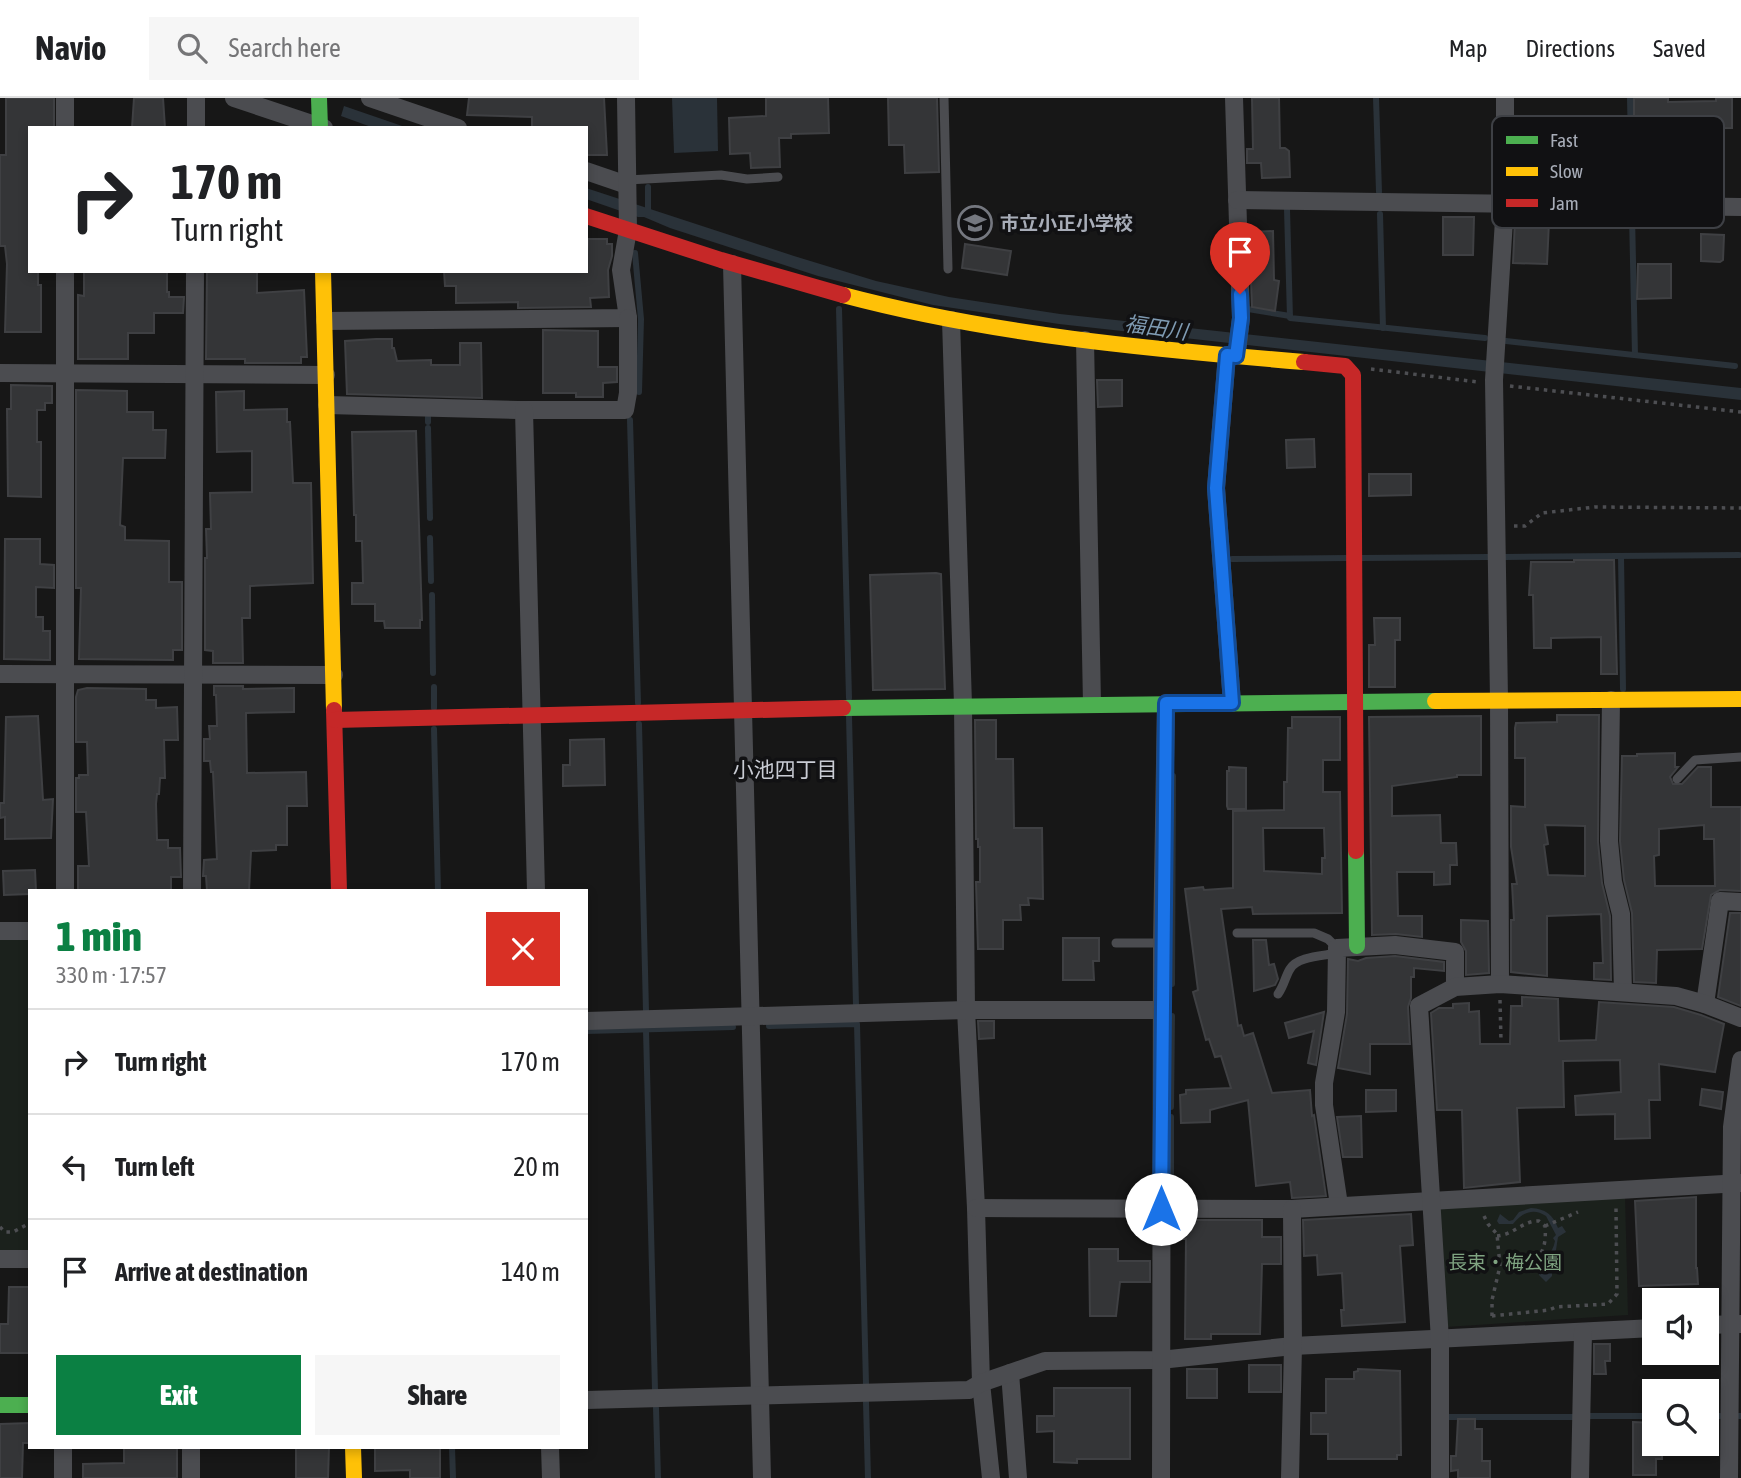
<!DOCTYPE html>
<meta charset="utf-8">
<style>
:root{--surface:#fff;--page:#f6f6f6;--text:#202124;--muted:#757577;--line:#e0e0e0;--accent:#0b8043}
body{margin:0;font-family:"Asap Condensed","Noto Sans JP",sans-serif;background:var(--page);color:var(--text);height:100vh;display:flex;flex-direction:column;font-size:26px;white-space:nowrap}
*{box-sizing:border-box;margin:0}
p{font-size:23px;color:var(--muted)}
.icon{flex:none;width:38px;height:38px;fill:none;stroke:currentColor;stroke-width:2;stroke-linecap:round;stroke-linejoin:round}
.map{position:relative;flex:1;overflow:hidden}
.sheet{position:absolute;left:28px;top:791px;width:560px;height:560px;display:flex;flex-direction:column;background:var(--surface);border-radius:0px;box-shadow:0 4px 10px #0003}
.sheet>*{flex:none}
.top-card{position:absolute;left:28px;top:28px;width:560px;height:147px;border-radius:0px;box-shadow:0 4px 10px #0003;background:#fff;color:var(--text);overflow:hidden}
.controls{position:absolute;left:1642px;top:1190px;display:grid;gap:14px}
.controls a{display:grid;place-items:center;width:77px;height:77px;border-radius:0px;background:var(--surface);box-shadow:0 4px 10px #0003;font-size:35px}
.pin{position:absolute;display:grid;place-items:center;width:60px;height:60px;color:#fff;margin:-72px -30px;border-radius:50% 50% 50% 0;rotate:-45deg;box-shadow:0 0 7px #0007}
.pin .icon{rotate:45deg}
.me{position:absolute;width:77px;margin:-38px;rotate:0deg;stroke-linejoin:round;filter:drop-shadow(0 0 5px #0008)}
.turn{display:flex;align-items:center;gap:24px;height:147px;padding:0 28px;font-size:32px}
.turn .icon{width:91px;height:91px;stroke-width:2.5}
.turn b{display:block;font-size:49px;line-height:60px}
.round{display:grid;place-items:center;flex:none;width:74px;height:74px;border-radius:0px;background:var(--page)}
.summary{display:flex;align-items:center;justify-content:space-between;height:119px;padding:0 28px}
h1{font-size:42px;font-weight:800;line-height:52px;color:var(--accent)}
.primary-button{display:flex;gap:14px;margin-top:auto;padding:14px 28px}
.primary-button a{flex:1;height:80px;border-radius:0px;background:var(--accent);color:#fff;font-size:28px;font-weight:800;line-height:80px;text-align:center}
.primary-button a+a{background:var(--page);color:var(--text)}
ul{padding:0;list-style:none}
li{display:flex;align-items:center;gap:21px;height:105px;padding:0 28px;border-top:2px solid var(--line)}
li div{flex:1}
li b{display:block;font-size:26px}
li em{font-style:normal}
header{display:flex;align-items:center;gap:42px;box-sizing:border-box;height:98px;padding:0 35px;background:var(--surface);border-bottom:2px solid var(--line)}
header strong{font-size:33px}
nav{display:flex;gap:38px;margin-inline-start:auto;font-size:24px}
.search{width:490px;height:63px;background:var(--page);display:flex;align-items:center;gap:18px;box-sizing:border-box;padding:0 24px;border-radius:0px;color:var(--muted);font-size:26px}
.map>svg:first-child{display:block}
.green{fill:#1b211c}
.water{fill:#2a3239}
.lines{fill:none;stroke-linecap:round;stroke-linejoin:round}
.stream{stroke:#2a3239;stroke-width:6}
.building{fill:#343537;stroke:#3f4043;stroke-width:2;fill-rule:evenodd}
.path{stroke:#4d4e52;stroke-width:3.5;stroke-dasharray:3.5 5;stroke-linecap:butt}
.lane{stroke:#4b4c50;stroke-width:9}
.street{stroke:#4b4c50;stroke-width:18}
.fast{stroke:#4caf50;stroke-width:16}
.slow{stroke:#ffc107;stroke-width:16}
.jam{stroke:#c62828;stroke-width:16}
.route-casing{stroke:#114b97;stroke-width:18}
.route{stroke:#1a73e8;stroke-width:12}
.labels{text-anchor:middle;stroke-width:7;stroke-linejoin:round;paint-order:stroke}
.poi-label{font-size:19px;font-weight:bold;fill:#a8adb8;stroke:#111113;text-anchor:start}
.park-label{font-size:19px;fill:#7fa381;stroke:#111113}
.water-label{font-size:21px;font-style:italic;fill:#7f9bb3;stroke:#111113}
.neighbourhood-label{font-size:21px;fill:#c9ccd4;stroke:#111113}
.key{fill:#111113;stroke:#3e4045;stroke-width:2}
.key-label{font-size:19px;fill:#a8adb8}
</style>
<header>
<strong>Navio</strong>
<div class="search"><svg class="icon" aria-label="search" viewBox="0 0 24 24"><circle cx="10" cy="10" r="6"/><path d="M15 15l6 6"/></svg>Search here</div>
<nav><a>Map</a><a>Directions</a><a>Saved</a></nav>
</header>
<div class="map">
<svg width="1741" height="1380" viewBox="0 0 1741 1380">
<rect width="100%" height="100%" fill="#171717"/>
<g class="green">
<rect x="0" y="842" width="30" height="310"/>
<path d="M1625,1097L1628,1217L1446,1229L1438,1109Z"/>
</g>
<g class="water">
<path d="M672,0H717L718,53L674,55Z"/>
<path d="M344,8L408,30H374L341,18Z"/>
<path d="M586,90L794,158L876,183L949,199L1060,216L1741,290V302L1059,226L933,207L818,178L670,130L644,119H638L586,101Z"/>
<path d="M1531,1110C1546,1111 1553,1117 1558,1130L1562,1128L1566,1134L1558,1139L1556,1152L1547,1164L1552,1173V1178L1546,1184L1539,1177C1539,1163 1553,1157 1555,1143L1553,1140L1556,1137L1546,1118C1533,1109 1522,1115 1513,1126H1499L1497,1123L1500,1116L1509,1123L1513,1122L1519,1114Z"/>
</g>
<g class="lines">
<g class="stream">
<path d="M1376,0L1379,94"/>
<path d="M1630,0L1632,95"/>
<path d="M648,89V116"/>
<path d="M1287,111L1290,220L1485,240"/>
<path d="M1380,116L1383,230"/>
<path d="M1632,117L1635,257"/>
<path d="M635,155L641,221L639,294"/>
<path d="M839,211L849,600"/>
<path d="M1248,211L1290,218"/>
<path d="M1506,243L1735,268"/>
<path d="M428,319V324"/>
<path d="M630,322L638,605"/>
<path d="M428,330L430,420"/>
<path d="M430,440L431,483"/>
<path d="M1621,458L1623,591"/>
<path d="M1505,459L1739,457"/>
<path d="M1361,460L1488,459"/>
<path d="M1232,461L1348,460"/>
<path d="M432,497L433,575"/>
<path d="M434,589V610"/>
<path d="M849,618L856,907"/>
<path d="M639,626L646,913"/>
<path d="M434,631L438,793"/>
<path d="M1172,886L1173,678"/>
<path d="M769,928L857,926L866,1286"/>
<path d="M646,932L655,1292"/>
<path d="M586,933L733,929"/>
<path d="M1171,1009L1172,918"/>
<path d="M1171,1099V1019"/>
<path d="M866,1304L868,1380"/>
<path d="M656,1310L658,1380"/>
<path d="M1586,1318H1654"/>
<path d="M1706,1318H1720"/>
<path d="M1739,1318H1741"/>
<path d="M1449,1319H1574"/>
<path d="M452,1349L453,1380"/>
</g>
</g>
<g class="building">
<path d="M6,0H54V30H30V173H38V187H41V234H5L7,166L5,148H0V57H6Z"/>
<path d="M134,0H163L165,30H132Z"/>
<path d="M469,0H604L607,57H587L586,30H532V19L467,17Z"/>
<path d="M766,0H828L829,35L791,36V40H779L780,69L751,70L750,55L730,56L729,20L766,18Z"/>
<path d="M888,0H937L939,74L905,75L904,47H889Z"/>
<path d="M1252,0H1279L1280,50H1285L1289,53L1290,79L1262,80L1261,65H1247V51H1253Z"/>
<path d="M1634,0H1668V4L1716,3V0H1732V30L1634,31Z"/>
<path d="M1443,119H1474L1473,157H1443Z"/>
<path d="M1515,122L1549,124L1547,166L1513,165Z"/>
<path d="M1273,133L1274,182L1279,183L1275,213L1252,209L1251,183L1252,134Z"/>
<path d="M1701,136L1724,137L1723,162L1720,164L1701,163Z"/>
<path d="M588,141H607V146H612V158L608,172L609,199L590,200L591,209L518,210V204L456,205V188H445L444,173H586Z"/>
<path d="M965,146L1011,153L1007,177L962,170Z"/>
<path d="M1638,166H1671V200L1637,201Z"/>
<path d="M84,173H167V194H169V199H184L183,215H154V235H128V261H78V197L84,198Z"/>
<path d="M207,173H257V195L304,192L307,259H301V265H245V261H206Z"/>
<path d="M543,232L598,233V269H617V284L603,285V299H576V295H543Z"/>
<path d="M376,241H392V250H394L397,263L431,262V267H460V245H481L482,300L347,296L345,243Z"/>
<path d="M1097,282H1122V308L1098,309Z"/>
<path d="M11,287L52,288V305H45V312H37V344H41V399L8,398L7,311H11Z"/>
<path d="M76,292L127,293V314H153V332H166L165,360H123L120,427L125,429V442L169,443V484H182V552H173V562L79,561L81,490H76Z"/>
<path d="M244,293V312L287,311V324H290L293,385H311L313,485L250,488V520H242L243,565H213V553L205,552V460H207L206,431H211L210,395L252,394V353L217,354L216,294Z"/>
<path d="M416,333L422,522H420V530H385L384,523H375V506H352V485H363L362,443H356V417H354L352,334Z"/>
<path d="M1314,341L1315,369L1287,370L1286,342Z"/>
<path d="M1369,376H1411V397L1369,398Z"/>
<path d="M5,441H40V466L54,467V490L36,489V519H43V533H50V562L4,561Z"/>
<path d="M1574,462H1614L1617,576H1601V539L1551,540V550H1534L1533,497H1529L1531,464H1574Z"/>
<path d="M936,475L941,476L945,591L873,592L870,477Z"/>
<path d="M1374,520H1400V542H1395V589H1369V547H1375Z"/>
<path d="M214,588H243V591L294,590V614L246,615L247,675L306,674L307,708H287V747H276V752L251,753L249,793H207L206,778H203L204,762L217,761L213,674H211L210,663H204V641H210L209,628H217L216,597H214Z"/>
<path d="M87,590L146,591V602H156V610L177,609L178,642H164L165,680H160L159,696H157L156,706L157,742H168V750H180L181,779H171V792L78,793V768H89L86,714H76V680H79V677H88L87,644H76V599L78,592Z"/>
<path d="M1557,617H1599L1598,744L1602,785L1610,818L1611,882L1594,881V865H1603L1601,816L1547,818V878L1511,874V822H1514L1512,786H1517L1511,749V708L1525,709V660H1515V630L1516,625L1557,624ZM1545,727L1585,728V778L1548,777L1544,747L1548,746Z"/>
<path d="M38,618L43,702L53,701L51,740L5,741V719L0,720V705H4L6,619Z"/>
<path d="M1481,618V677H1457V679L1392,688V718L1440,717L1441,745H1456L1457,767H1450V786L1434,787V774H1397L1398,818H1422V839L1396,836L1372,837L1369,619Z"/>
<path d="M1292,619H1340V662H1323V694H1340L1342,815L1253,816L1252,809L1221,811L1238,928L1241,927L1244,938L1253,935L1272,995L1310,992L1312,1018L1314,1017L1326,1098L1292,1100L1290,1084L1256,1088L1248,1002L1210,1012V1024L1181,1025L1180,997L1186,996V992L1231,990L1221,958L1215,959L1209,941L1206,942L1193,894L1198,892L1185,791L1203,789L1204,792L1233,790V713L1284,712V684H1287L1288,630H1292ZM1263,730H1324L1325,760H1322V776L1264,773Z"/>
<path d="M975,622H996V661H1013L1014,730H1042L1043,801L1028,800L1029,807H1020L1021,822H1003V851H978L976,784H980V749H978V741H976Z"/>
<path d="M604,641L605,687L563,688V667H570V642Z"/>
<path d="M1675,655V669H1678L1670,679L1673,686H1682L1698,669H1711V709H1741V793L1720,792L1711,797L1702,851L1657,852L1656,885L1634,884L1632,815L1624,782L1620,743L1622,658H1637V656ZM1704,727V741H1714L1715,788H1655L1654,758L1659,757V731Z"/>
<path d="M1229,669L1246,670V711H1228L1227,708V673H1229Z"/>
<path d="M35,772L36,793H30V796L4,797L3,773Z"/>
<path d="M1730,815H1741V908L1718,899Z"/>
<path d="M1461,822L1488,823L1489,875L1466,877V853L1461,844Z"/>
<path d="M1063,840H1099V863H1093L1094,882H1063Z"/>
<path d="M1253,842H1266L1269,867L1274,866L1278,881L1275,887L1254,893Z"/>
<path d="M1395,858L1444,864V873L1414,870V879H1411V900L1408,909L1410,946H1370V976L1338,970L1347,916L1348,861L1358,863L1366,860Z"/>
<path d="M1522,899L1558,901L1559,943L1596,942L1599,904L1674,909L1701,917L1724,926L1715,974L1659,966L1660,1002H1649L1650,1040L1615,1041V1016L1576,1017L1575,998L1621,994L1620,962L1563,963L1564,1009L1517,1010L1520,1084L1464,1090L1462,1012H1437L1431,915L1439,910H1453V906L1469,905V914L1479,913L1480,946H1510L1511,908H1522Z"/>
<path d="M1324,914L1316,967L1308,965L1314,933L1289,940L1285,925Z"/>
<path d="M978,923H994V940L979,941Z"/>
<path d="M1702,991L1723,994L1721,1011L1700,1007Z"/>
<path d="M1366,992H1396V1013L1366,1014Z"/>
<path d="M1361,1018L1362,1059H1343L1337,1019Z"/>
<path d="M1696,1099V1170H1697L1698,1186L1639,1188L1635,1103Z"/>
<path d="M1411,1116L1413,1147L1400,1148L1405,1224L1342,1228L1341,1212H1344L1342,1175L1318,1177L1317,1157L1304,1158L1303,1122Z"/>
<path d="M1175,1122H1262V1139H1281V1166H1262L1260,1236H1211V1241H1185L1186,1141H1175Z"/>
<path d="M1089,1151H1118V1163H1150V1184H1120L1116,1218H1090Z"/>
<path d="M9,1189H30V1255H0V1226H8Z"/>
<path d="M1594,1246H1610V1263H1605L1606,1276H1594Z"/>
<rect x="1249" y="1267" width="32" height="27"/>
<rect x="1187" y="1271" width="30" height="29"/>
<path d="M1358,1271L1400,1273L1401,1357H1397V1361H1328V1336H1311V1315H1326V1281H1354V1274L1358,1273Z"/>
<path d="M1054,1290H1130V1361H1077V1365L1054,1364V1333L1037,1334V1318H1054Z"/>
<path d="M1458,1321H1475V1331H1482V1363H1490V1380H1458V1372L1451,1373V1358H1456Z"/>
<path d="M1633,1324L1654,1325V1346H1662V1361H1656V1377H1633Z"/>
<path d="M30,1325V1345H23L22,1380H0V1326Z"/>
<path d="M124,1349H177V1380H83V1366L124,1365Z"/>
<path d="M296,1349H329L328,1380H296Z"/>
<path d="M375,1349H440V1380H410V1372L375,1373Z"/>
</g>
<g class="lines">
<g class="path">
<path d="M1371,271L1478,284"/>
<path d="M1510,288L1741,314"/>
<path d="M1514,428H1525L1542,415L1595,409L1741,410"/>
<path d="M1500,902L1501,943"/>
<path d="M1484,1118L1488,1126L1497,1136L1500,1168L1492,1202V1220"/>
<path d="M1545,1128L1578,1114"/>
<path d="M0,1129L5,1134H13L30,1125"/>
<path d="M1497,1138C1513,1137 1524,1122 1539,1123L1545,1128C1548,1164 1530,1168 1500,1168"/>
<path d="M1492,1218L1549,1212L1556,1209L1608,1206L1617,1196L1616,1110"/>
</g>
<g class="lane">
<path d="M944,0L948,171"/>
<path d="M627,82L721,77L747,81L778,79"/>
<path d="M1677,681L1695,662L1741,659"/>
<path d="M1237,835H1314L1328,841L1337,850"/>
<path d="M1116,845H1162"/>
<path d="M1278,896C1284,888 1285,879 1290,871C1297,858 1324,858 1337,855"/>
</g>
<g class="street">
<path d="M234,0L324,30"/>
<path d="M370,0L458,30"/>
<path d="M1234,0L1241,220L1237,254"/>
<path d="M65,30V0"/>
<path d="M196,30V0"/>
<path d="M586,73L627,87"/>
<path d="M1237,102L1741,109"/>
<path d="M732,166L762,1380"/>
<path d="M951,222L963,607L966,912L976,1110L981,1285L991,1380"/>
<path d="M325,223L628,220L621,172L628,132L626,0"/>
<path d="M1085,242L1092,606"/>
<path d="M1227,257L1216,390L1232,605"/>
<path d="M0,275L326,277"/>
<path d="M327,307L518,312H625L628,295V220"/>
<path d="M524,312L536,793"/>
<path d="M0,576L334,577"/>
<path d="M1611,602L1609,743L1613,784L1621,816L1623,894"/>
<path d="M65,793V173"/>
<path d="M192,793L195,173"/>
<path d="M0,833H30"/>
<path d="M1500,886L1499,602L1494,282L1505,106V0"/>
<path d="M1705,906L1720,803L1741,804"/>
<path d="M586,923L966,912H1162"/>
<path d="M1339,1107L1324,1007V985L1336,914L1337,850L1395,847L1455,854V889"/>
<path d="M976,1110L1292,1111L1741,1085"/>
<path d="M0,1161H30"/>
<path d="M1706,1227L1741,1226"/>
<path d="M1010,1275L1018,1380"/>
<path d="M586,1302L969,1292L981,1285L1045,1263L1160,1262L1293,1248L1654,1230"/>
<path d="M550,1349L551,1380"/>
<path d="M63,1380V1349"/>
<path d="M191,1380V1349"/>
<path d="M1161,1380L1162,845L1166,605"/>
<path d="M1290,1380L1293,1248L1292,1111"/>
<path d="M1440,1380V1242L1419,908L1455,889L1500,886L1676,898L1705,906L1741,920"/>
<path d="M1580,1380L1583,1234"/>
<path d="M1729,1380L1732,1029L1741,962"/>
</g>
<g class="fast">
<path d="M319,0L320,30"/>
<path d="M843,610L1435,603"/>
<path d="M1356,753L1357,848"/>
<path d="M0,1307H30"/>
</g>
<g class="slow">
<path d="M323,173L334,612"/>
<path d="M843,197C994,237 1148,251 1304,264"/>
<path d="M1435,603L1741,601"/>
<path d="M353,1349L354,1380"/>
</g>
<g class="jam">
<path d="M586,118L721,162L843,197"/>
<path d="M1304,264L1345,268L1353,277L1356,753"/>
<path d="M334,612L339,793"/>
<path d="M335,622L843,610"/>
</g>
</g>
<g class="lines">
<g class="route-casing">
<path id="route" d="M1161,1111L1166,605H1232L1216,390L1227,257L1236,258L1241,220L1240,196"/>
</g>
<use href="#route" class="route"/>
</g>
<defs>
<g id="school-ring" transform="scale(1.75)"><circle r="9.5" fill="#111113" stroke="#757880" stroke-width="1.5"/><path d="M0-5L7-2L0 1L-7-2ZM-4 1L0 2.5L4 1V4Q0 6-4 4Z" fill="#757880"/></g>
</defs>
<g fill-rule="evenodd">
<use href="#school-ring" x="975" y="125"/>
</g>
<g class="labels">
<g class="poi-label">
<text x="1000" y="132">市立小正小学校</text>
</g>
<g class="park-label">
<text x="1505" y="1171">長束・梅公園</text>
</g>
<g class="water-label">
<text transform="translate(1156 230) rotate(8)" y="7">福田川</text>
</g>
<g class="neighbourhood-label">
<text x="785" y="679">小池四丁目</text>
</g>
</g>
<rect x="1492" y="18" width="232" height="112" rx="10" class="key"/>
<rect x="1506" y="38" width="32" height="8" fill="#4caf50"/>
<rect x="1506" y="69" width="32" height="9" fill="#ffc107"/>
<rect x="1506" y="101" width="32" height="8" fill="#c62828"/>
<g class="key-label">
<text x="1550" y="49">Fast</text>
<text x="1550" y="80">Slow</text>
<text x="1550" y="112">Jam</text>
</g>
</svg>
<div class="controls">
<a><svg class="icon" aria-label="sound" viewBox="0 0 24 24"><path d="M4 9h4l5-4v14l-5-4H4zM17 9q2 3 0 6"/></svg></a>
<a><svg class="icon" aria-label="search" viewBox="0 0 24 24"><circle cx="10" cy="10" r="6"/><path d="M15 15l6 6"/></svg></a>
</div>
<div class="pin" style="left:1240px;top:196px;background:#d93025"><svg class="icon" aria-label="arrive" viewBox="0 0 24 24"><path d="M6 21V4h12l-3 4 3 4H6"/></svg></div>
<svg class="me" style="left:1161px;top:1111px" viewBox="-20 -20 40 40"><circle r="19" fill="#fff"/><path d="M0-13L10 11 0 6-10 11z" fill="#1a73e8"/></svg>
<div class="top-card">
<div class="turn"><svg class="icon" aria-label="right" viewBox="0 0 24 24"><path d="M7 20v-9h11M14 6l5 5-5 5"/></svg><div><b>170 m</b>Turn right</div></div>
</div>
<section class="sheet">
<div class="summary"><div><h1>1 min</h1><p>330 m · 17:57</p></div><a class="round" style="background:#d93025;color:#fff"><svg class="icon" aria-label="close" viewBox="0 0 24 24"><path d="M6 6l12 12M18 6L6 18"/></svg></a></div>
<ul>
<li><svg class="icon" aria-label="right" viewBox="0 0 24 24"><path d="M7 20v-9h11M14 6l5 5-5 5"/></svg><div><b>Turn right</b></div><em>170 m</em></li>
<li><svg class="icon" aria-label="left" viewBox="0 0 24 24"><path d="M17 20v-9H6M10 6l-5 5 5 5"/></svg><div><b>Turn left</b></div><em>20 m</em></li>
<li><svg class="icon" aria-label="arrive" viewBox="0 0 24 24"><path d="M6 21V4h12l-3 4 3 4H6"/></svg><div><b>Arrive at destination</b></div><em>140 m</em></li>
</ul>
<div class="primary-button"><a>Exit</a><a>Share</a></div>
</section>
</div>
